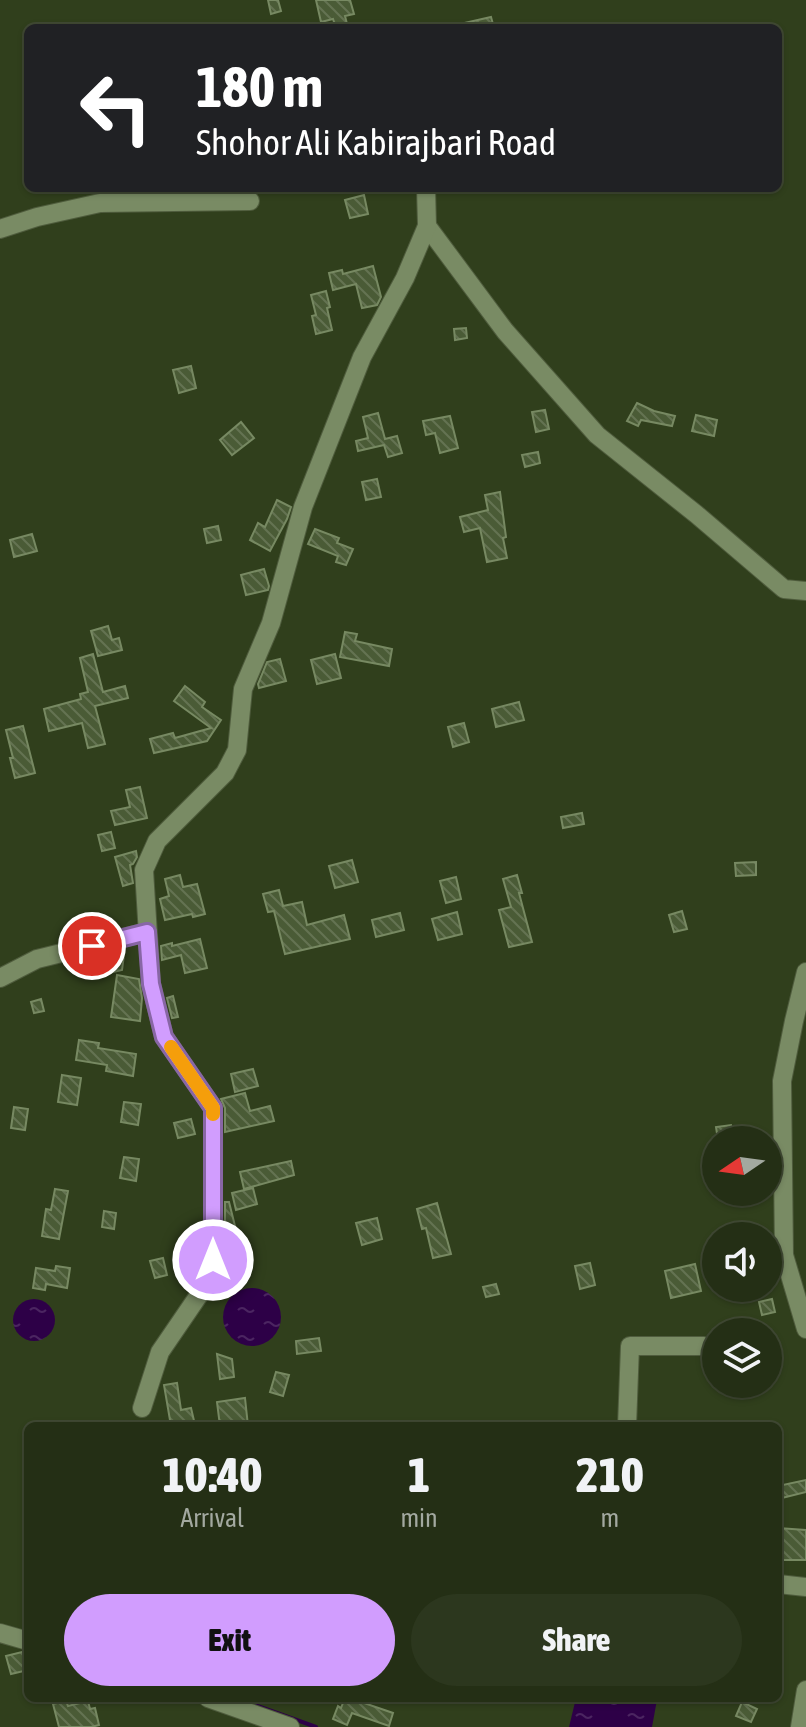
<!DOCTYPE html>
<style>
:root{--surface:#242f15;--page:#2c371e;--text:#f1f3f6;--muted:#a3a9a0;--line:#414a34;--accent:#d19dfe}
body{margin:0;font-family:"Asap Condensed",sans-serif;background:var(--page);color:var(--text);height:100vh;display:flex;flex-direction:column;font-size:30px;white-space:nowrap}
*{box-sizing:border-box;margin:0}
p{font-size:26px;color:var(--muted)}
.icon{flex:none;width:44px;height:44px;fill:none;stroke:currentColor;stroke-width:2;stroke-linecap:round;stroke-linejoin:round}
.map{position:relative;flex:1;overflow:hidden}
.sheet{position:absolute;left:24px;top:1422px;width:758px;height:280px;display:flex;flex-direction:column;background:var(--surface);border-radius:12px;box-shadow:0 2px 6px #0004,0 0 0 2px var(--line)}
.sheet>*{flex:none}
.top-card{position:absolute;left:24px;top:24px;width:758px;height:168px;border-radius:12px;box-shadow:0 2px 6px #0004,0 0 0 2px var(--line);background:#202124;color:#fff;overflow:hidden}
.needle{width:52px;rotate:257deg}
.controls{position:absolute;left:702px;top:1126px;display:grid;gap:16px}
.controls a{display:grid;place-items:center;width:80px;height:80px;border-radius:50%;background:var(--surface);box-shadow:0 2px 6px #0004,0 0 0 2px var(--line);font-size:40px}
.pin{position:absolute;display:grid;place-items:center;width:68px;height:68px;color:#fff;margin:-34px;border:4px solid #fff;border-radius:50%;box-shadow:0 2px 8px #0007}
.me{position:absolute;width:88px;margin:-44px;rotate:0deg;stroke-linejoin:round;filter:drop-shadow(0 0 6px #0008)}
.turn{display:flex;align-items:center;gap:28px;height:168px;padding:0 40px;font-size:36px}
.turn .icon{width:104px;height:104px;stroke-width:2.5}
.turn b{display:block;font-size:56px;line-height:68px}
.eta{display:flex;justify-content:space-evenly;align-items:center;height:136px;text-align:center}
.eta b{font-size:48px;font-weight:800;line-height:56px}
.primary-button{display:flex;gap:16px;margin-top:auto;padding:16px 40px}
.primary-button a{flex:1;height:92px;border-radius:48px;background:var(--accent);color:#111;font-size:32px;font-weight:800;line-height:92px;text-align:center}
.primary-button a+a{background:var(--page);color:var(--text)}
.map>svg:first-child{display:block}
.water{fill:url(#water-ripples)}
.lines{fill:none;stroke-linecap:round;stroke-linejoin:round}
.stream{stroke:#2d0047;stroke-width:4}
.building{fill:url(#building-back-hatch);stroke:#778962;stroke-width:2}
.minor-casing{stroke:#4f5c3d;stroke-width:20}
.minor{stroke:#798b64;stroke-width:18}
.route-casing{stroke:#8866a5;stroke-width:20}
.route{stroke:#d19dfe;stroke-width:14}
.slow{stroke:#f59e0b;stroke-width:14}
</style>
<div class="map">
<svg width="806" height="1727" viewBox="0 0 806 1727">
<defs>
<pattern id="water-ripples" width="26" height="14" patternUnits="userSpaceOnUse" patternTransform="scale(2)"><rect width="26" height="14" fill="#2d0047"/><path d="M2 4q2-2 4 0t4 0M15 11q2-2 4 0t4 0" fill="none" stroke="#4b2561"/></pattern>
<pattern id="building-back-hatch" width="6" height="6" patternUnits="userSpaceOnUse" patternTransform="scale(2)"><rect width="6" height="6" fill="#4a5b36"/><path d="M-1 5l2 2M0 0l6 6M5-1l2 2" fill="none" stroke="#647352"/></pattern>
</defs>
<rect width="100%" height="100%" fill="#303f1c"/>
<g class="water">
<circle cx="252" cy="1317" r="29"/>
<circle cx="34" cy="1320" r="21"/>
<path d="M576,1698H648L657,1700L652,1727H569Z"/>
</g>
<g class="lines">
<path class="stream" d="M236,1698L316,1727"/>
</g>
<g class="building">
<path d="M268,0H278L281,11L271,14Z"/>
<path d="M316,0H350L354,14L345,16L348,28H336L333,19L321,22Z"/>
<path d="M491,17L494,28H461L460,24Z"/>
<path d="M364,195L368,214L350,218L345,200Z"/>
<path d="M373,266L381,297L377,305L362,308L356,284L333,290L329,273L342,270L343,274Z"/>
<path d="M326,291L330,307L327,308L332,330L316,334L312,316L316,315L311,295Z"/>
<path d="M466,328L467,338L455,340L454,329Z"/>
<path d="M191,366L196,388L179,393L173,370Z"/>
<path d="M637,403L654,411L675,416L672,426L641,420L638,426L627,421Z"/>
<path d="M545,410L549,429L536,432L532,412Z"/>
<path d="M378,413L385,439L397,436L402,453L388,457L384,445L358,451L356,441L368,438L363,417Z"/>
<path d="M696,415L717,420L714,436L692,431Z"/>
<path d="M450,416L458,448L440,453L435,433L426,435L423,421Z"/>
<path d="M241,422L254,438L232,455L220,440Z"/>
<path d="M538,452L540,463L525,467L522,455Z"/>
<path d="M377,479L381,497L366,500L362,482Z"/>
<path d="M500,492L506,537L503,538L507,558L487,562L480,528L464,532L460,517L488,510L485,495Z"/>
<path d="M277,500L291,507L287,519L270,551L250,540L258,523L265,527Z"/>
<path d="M218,526L221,540L207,543L204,529Z"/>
<path d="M315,529L339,538L337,543L353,549L346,565L336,562L338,556L308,544Z"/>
<path d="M32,534L37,551L14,557L10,540Z"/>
<path d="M264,569L269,586L268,590L246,595L241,575Z"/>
<path d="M108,626L112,640L119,638L122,650L98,656L91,631Z"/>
<path d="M345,632L357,634L355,641L392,649L389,666L340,657Z"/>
<path d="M93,654L103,692L125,686L128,698L95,706L105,744L88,748L82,723L49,731L44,709L81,699L80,694L88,692L80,658Z"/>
<path d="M335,654L341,678L317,684L311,660Z"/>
<path d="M280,659L286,681L259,688L258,684L267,662Z"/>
<path d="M185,686L205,702L202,707L221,720L207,741L154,753L150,739L173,733L175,738L211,728L174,701Z"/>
<path d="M519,702L524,720L496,727L492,709Z"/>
<path d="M464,723L469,742L453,747L448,727Z"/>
<path d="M23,726L35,773L15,778L10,758H13L6,730Z"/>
<path d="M140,787L147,818L115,825L111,811L130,807L126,790Z"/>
<path d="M582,813L584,824L563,828L561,817Z"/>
<path d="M111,832L115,848L102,851L98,835Z"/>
<path d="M136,851L137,857L133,864L130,865L133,883L123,886L115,857Z"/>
<path d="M352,860L358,882L335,888L329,866Z"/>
<path d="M756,862V875L736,876L735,863Z"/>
<path d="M180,875L183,887L197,884L205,914L193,917L192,914L165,920L160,899L169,896L165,879Z"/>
<path d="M517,875L522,893H519L532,942L509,947L499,910L511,907L503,879Z"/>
<path d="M456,877L461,899L446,903L440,881Z"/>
<path d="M279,890L283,906L302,902L307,925L344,915L350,939L285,954L274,911L268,912L263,894Z"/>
<path d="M682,911L687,929L674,932L669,915Z"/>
<path d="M457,912L462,934L438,940L432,919Z"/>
<path d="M400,913L404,930L376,937L372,920Z"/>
<path d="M200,939L207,968L185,973L181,955L162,960L161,946L172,943V946Z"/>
<path d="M112,953L124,955L122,970L101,975L104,955Z"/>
<path d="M117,975L139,979L142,998L140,1021L111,1017Z"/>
<path d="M173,996L178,1017L172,1018L167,998Z"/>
<path d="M41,999L44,1011L34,1013L31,1002Z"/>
<path d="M79,1040L99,1043L98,1048L136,1054L133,1076L106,1071L107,1065L76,1060Z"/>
<path d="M253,1069L258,1086L235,1092L231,1074Z"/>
<path d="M62,1075L81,1078L77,1105L58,1102Z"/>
<path d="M245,1093L250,1111L270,1106L274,1121L225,1132V1108L221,1099Z"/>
<path d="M124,1102L141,1104L138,1125L121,1122Z"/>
<path d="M14,1107L28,1109L25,1130L11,1128Z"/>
<path d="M191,1119L195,1134L178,1138L174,1123Z"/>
<path d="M731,1125L734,1140H718L716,1127Z"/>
<path d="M124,1157L139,1159L136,1181L120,1178Z"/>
<path d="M291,1161L294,1175L244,1189L240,1172Z"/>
<path d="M253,1188L257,1204L236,1210L232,1193Z"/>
<path d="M55,1189L68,1191L59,1239L42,1236L46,1209L51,1210Z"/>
<path d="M225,1202H229L239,1242L241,1241L248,1274L231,1278L225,1252Z"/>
<path d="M437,1203L451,1254L433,1258L426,1228L422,1229L417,1209Z"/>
<path d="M104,1211L116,1213L114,1229L102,1227Z"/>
<path d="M377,1218L382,1239L362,1245L356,1223Z"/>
<path d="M163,1258L167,1275L155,1278L150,1261Z"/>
<path d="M590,1263L595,1285L580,1289L575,1266Z"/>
<path d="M695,1264L701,1291L671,1298L665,1271Z"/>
<path d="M56,1266L70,1268L67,1288L46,1284L45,1290L33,1288L36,1268L55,1271Z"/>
<path d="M496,1284L499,1294L486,1297L483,1287Z"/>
<path d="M772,1299L775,1312L762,1315L759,1302Z"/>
<path d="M319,1338L321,1351L297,1354L296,1341Z"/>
<path d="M217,1354L232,1359L234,1377L220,1379Z"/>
<path d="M276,1372L289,1375L283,1396L270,1392Z"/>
<path d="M177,1383L181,1410L191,1408L195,1425L171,1426L164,1385Z"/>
<path d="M245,1398L248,1426H220L217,1402Z"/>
<path d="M806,1480V1492L778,1499V1486Z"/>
<path d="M778,1528L806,1530V1560H778Z"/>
<path d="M22,1652L25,1653L28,1670L11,1674L6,1656Z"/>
<path d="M345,1698H359L358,1701L393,1713L389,1726L352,1713L347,1725L333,1719L338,1706L341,1708Z"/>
<path d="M66,1701L68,1706L88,1701L90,1709L95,1708L99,1725L91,1727H59L53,1704Z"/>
<path d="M742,1702L757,1709L751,1722L736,1716Z"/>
</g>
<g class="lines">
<g class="minor-casing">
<g id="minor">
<path d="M427,226L505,331L597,435L696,514L784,589L806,591"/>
<path d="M0,229L37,217L100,203L250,201"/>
<path d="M806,972L794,1021L782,1081L784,1255L806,1329"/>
<path d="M0,978L37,959L147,932"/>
<path d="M142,1408L160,1352L201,1292L213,1260V1108L164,1037L151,984L144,870L157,841L225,773L237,750L243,689L271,623L303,507L362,357L405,278L427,226L426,188"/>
<path d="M627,1426L630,1346H704"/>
<path d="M778,1584L806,1587"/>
<path d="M0,1633L28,1641"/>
<path d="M208,1698L290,1727"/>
<path d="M800,1727L806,1690"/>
</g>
</g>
<use href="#minor" class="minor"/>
</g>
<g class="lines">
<g class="route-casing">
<path id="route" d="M92,946L147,932L151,984L164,1037L213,1108V1260"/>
</g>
<use href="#route" class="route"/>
<path class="slow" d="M171,1047L213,1108V1114"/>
</g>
</svg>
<div class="controls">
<a><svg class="needle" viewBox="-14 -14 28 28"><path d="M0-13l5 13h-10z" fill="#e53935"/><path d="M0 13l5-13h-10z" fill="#a3a9a0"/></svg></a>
<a><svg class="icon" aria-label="sound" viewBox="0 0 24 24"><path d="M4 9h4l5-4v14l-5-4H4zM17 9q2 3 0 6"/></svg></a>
<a><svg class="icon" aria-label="layers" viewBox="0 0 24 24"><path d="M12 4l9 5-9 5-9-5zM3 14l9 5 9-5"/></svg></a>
</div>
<div class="pin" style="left:92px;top:946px;background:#d93025"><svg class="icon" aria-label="arrive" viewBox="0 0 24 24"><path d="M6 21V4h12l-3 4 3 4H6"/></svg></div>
<svg class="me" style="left:213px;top:1260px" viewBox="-20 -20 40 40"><circle r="17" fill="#d19dfe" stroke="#fff" stroke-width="3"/><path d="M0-11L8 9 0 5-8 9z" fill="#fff"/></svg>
<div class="top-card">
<div class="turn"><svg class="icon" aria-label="left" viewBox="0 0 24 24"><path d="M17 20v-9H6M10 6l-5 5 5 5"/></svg><div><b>180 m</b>Shohor Ali Kabirajbari Road</div></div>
</div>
<section class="sheet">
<div class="eta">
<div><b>10:40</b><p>Arrival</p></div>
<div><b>1</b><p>min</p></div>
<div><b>210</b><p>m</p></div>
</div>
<div class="primary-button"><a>Exit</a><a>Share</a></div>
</section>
</div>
